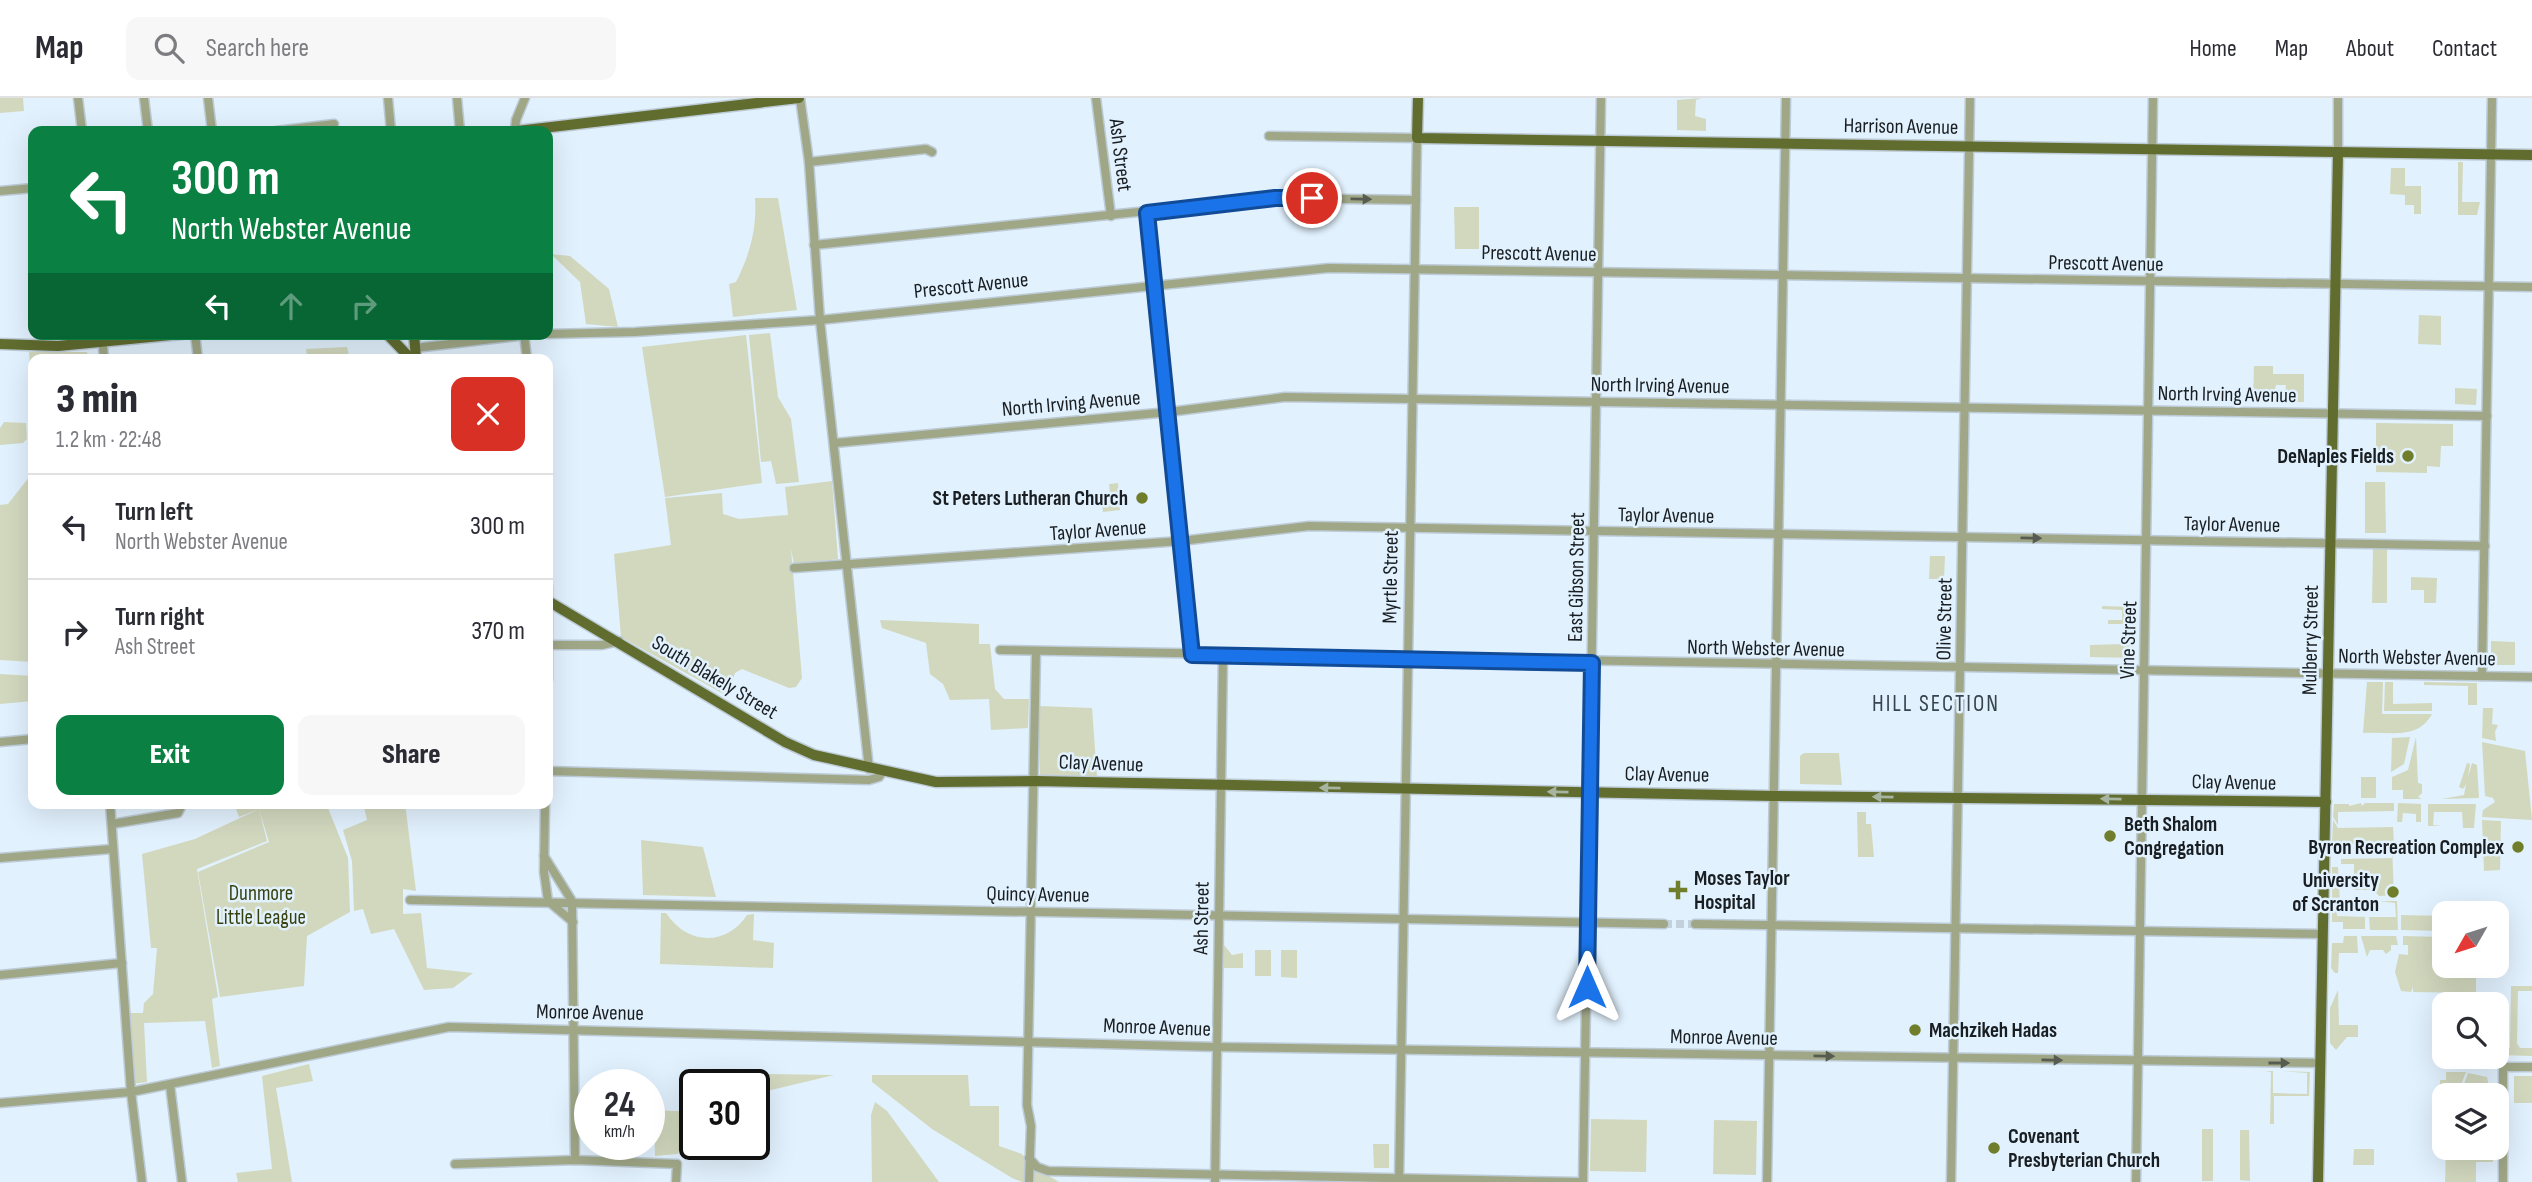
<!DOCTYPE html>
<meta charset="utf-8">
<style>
:root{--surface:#fff;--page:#f7f7f7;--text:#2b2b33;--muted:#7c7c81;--line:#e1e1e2;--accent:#0b8043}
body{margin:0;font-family:"Sofia Sans Condensed",sans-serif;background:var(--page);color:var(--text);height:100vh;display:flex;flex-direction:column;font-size:26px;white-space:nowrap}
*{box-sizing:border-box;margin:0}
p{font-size:23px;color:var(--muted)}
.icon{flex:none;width:38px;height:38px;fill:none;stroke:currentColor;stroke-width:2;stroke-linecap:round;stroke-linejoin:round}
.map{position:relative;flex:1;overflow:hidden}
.panel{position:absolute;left:28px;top:256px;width:525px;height:455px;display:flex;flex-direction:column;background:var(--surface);border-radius:14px;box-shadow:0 7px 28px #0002}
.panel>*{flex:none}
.top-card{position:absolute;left:28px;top:28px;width:525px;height:214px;border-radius:14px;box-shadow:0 7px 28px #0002;background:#0b8043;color:#fff;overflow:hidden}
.needle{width:46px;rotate:231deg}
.buttons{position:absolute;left:2432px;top:803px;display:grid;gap:14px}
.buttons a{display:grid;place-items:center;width:77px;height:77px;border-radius:14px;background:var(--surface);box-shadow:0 7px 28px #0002;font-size:35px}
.speed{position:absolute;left:574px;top:971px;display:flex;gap:14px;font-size:35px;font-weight:700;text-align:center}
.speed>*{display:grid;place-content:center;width:91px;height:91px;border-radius:50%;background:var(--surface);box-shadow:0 7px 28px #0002;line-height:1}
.speed small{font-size:18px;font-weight:400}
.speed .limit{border:4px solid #111;border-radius:10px;background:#fff;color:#111}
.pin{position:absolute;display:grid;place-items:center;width:60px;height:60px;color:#fff;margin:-30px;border:4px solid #fff;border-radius:50%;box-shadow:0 2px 7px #0007}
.me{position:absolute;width:77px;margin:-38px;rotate:0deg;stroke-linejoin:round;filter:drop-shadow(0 0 5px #0008)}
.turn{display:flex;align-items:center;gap:24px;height:147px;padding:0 28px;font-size:32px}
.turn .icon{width:91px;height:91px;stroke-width:2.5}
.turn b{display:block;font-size:49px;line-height:60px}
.lanes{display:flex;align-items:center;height:66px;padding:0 28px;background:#0003;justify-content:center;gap:35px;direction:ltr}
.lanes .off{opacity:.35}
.round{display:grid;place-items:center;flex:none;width:74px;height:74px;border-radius:14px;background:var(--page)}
.summary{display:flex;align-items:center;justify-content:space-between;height:119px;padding:0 28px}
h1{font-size:42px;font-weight:800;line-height:52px}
.primary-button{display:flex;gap:14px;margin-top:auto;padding:14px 28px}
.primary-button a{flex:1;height:80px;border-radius:14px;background:var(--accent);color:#fff;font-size:28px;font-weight:800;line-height:80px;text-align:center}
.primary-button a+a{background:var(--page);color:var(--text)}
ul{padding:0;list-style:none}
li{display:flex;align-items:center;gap:21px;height:105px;padding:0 28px;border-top:2px solid var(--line)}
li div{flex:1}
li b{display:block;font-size:26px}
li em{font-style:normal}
header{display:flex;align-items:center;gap:42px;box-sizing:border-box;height:98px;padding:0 35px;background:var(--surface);border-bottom:2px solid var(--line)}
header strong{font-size:33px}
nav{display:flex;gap:38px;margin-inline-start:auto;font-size:24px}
.search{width:490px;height:63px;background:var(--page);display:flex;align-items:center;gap:18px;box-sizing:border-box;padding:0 24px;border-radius:14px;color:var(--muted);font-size:26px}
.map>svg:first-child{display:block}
.green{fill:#d2d8be}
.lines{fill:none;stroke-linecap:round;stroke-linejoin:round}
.minor-tunnel{stroke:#c3d1dc;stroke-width:8;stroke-dasharray:8 4;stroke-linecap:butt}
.minor-casing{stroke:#bdcbd6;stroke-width:11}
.major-casing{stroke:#bdcbd6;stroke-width:13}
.minor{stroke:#a0a787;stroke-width:8}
.major{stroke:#616c2f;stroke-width:10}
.oneway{fill:#565c4f}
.oneway2{fill:#a7b5a0}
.route-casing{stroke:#114b97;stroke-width:18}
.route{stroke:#1a73e8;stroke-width:12}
.poi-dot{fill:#707e2b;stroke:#e1f1fd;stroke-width:2.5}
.labels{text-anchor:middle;stroke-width:5;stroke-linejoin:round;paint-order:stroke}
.street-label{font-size:21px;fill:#191e22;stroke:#e1f1fd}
.poi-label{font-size:21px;font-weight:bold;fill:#191e22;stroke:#e1f1fd;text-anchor:end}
.park-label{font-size:21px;fill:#38400e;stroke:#e1f1fd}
.neighbourhood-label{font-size:23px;letter-spacing:2px;fill:#37444e;stroke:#e1f1fd}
</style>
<header>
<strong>Map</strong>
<div class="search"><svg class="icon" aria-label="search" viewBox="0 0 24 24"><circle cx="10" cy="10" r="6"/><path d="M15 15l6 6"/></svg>Search here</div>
<nav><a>Home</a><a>Map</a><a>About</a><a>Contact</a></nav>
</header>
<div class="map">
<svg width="2532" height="1084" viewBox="0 0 2532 1084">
<rect width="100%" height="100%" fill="#e1f1fd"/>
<g class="green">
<path d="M0,0H23L24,13L0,15Z"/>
<path d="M1701,0L1696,2L1695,18L1706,21V33L1677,32V2Z"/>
<path d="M2458,64H2463L2462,104H2480L2477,117H2458Z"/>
<path d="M2391,70H2405V88H2421V116H2414V107H2405V97L2390,96Z"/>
<path d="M755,100H778L797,212L733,219L729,186L736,184C750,156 757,131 755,100Z"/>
<path d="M1454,109H1479V151H1455Z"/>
<path d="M551,156L570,158L609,191L618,229L586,226L580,184Z"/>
<path d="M2419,217L2441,218V247L2418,246Z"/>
<path d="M770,235L778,299L791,321L799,384L776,386L771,363L761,364L749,237Z"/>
<path d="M746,237L762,385L665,399L642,249Z"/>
<path d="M347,249L350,261H307L306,251Z"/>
<path d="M29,254H87L88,261H33V268H30Z"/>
<path d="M2254,268H2273V276H2304V304H2284L2286,287H2276L2275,291L2268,294V303H2253Z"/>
<path d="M2455,290L2477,291L2476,307L2455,306Z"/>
<path d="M4,324L26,325L27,341L23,345L0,347V330Z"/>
<path d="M2376,325L2453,326V348H2441L2440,369L2427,368V375L2376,374Z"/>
<path d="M30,378H33V564L0,562V407L8,406Z"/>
<path d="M832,383L838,461L794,466L791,451L802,580L796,589L789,590L742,571L735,575L727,598L621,539L614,456L671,447L665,400L722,395L723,416L739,421L788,417L785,389Z"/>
<path d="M2365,384H2385L2386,435H2365Z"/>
<path d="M1118,385L1120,412L1103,414L1101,398L1110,397L1109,386Z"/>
<path d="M2373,451H2387V505H2372Z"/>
<path d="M1930,458H1945L1944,481H1929Z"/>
<path d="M2411,479L2437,480L2436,505H2424V492H2411Z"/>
<path d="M2102,508L2133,509V560L2090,559V547L2124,546L2123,526H2108V522H2122V512L2102,511Z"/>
<path d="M880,522L979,526V546H990L995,591L1004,601H1029L1028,630L991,632L989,601L950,602L943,586L930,576L926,545L882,530Z"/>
<path d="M2491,543L2515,544V567H2491Z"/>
<path d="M0,576L33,578V603L0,606Z"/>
<path d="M2367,584H2383L2382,616H2432C2417,643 2389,633 2363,635Z"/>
<path d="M2385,584H2393V606L2432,605V613H2384Z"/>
<path d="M2424,584L2477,585V607H2468V588L2424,587Z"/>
<path d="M1038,608L1092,610L1097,678L1040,677Z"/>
<path d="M2483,610H2493L2492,626L2498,627L2495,634L2496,643L2482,640Z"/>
<path d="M2410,639L2404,666L2391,674L2392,640Z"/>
<path d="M2416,639L2418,685L2422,686V695L2418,699L2422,701H2403V692H2392V679L2408,672Z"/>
<path d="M2482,644L2525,653L2532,722L2482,719L2483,712L2495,704L2493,700L2485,698Z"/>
<path d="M1804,655H1839L1842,687L1800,686V658Z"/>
<path d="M2467,665L2470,666L2468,679L2472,665L2477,667L2479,700L2442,701L2464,697L2466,686L2463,691L2459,689Z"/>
<rect x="2361" y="679" width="15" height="21"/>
<path d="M234,705H326L348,760L350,814L307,838L304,888L220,899L198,774L269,744L259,711L267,743L197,771L218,899L212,901L220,968L212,970L205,923L144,925L147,984L133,986L129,915H143L144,905L153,896L157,850H151L142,756L195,741L259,711L239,719Z"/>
<path d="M363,705H405L416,793L403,791V816L421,815L427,870L473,875L453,890L424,892L394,831L371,836L363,811L354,813L352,763L343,732L367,722Z"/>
<path d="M2361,705L2362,708L2365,705H2394V713L2338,714V727L2333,719L2334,706H2349V708Z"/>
<path d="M2398,705L2421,706V724H2416V716L2403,715L2402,724H2397Z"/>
<path d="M2476,706L2474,730H2463L2462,714H2434L2433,727L2442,728H2428V706Z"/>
<path d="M1857,714H1866V726H1871L1874,759H1858Z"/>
<path d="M2333,722L2338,730L2393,729L2394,746H2332Z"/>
<path d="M2482,722L2501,723L2500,772L2484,773Z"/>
<path d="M641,742L703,749L716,799L643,797Z"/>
<path d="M2392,748L2394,797L2379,798L2374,792H2354V766H2341V761L2392,760Z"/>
<path d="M2332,769H2338L2340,804H2337V818L2365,819V831H2343V824H2332Z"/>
<path d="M2379,803H2397L2398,832H2370L2369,819H2396L2395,805Z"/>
<path d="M661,815H666C687,847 726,849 747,817L754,816L753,842L774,845L773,870L660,866Z"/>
<path d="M2401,817L2444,818V833L2401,832Z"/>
<path d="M2344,838H2357L2358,855H2339L2338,875H2335L2331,870L2332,845H2343Z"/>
<path d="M2361,838H2396L2398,847H2391V852L2386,856L2383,852H2370L2367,859Z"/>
<path d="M2403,838L2445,839V868H2476V895L2413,894V889L2411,894L2401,893L2395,874L2399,856L2408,857V847H2403Z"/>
<path d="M1224,847L1232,857L1243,855V870H1224Z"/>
<rect x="1255" y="852" width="16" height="26"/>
<path d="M1281,852H1297V880L1281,879Z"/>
<path d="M2511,888H2532V893H2518L2517,945L2520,950H2532V958L2497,957V950H2510Z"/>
<path d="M2338,892L2339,927H2358V939H2347L2336,952L2330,945V910Z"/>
<path d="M309,966L313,983L276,990L292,1084H238L236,1075L272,1071L262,978Z"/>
<path d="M2265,973H2273V995L2307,996V975L2281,973L2310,974L2309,998H2274V1026H2270L2271,974Z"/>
<path d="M2446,974H2466L2457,997L2445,998V1025H2440V982H2446Z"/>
<path d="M2468,975L2487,979L2491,997H2460Z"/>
<path d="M768,976L834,977L767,993L754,1000V987H741V985H767Z"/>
<path d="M872,977H968L970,1008H999V1048L1022,1056L1032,1068L1059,1084H1022L1012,1080L932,1031L872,984Z"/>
<rect x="2514" y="978" width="18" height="27"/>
<path d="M875,1004L887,1013L939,1084H872L871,1017Z"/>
<path d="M654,1012L695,1014V1040L677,1056L655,1058Z"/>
<path d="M1591,1021L1647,1022L1646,1074L1590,1073Z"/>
<path d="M1714,1022L1757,1023L1756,1077L1713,1076Z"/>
<rect x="2202" y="1031" width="11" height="52"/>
<path d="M2240,1032H2249L2250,1083L2240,1082Z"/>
<path d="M1373,1046H1389V1070H1374Z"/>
<path d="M2446,1050H2493V1064H2476V1084H2445Z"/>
<path d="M2354,1051H2374V1067H2353Z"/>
</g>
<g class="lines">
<path class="minor-tunnel" d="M1664,826H1695"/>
<g class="minor-casing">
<g id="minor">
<path d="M78,0L82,33"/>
<path d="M144,0L148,33"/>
<path d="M208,0L212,33"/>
<path d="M388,0L391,33"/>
<path d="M457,0L460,33"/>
<path d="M800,0L809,64L820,222L869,671"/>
<path d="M1096,0L1111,118"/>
<path d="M276,33L334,26"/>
<path d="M515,33L516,22L525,0"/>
<path d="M1269,38L1417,40L1399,1084"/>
<path d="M2338,54V0"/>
<path d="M809,64L926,51L932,54"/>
<path d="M0,93L33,90"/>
<path d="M1147,115L1192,557"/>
<path d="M814,147L1275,100L1416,102"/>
<path d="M102,236L104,261"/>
<path d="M195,236L198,261"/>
<path d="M524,236L527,261"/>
<path d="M548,236L635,234L820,222L1329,170L2532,189"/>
<path d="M415,250L535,236"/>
<path d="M835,345L1169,314L1285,299L2487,318"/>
<path d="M794,470L1181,443L1309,428L2485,448"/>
<path d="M548,488V582"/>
<path d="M548,547H602L619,543"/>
<path d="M1000,552L2532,579"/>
<path d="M2482,578L2492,0"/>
<path d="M0,644L33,641"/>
<path d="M548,673L869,682L879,679L883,673"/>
<path d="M110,705L131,994L142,1084"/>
<path d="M545,705L544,774L548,803L573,824"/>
<path d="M112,726L178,715L183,705"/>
<path d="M544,758L572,803L575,1062"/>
<path d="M0,760L112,751"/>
<path d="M410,802L1664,826"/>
<path d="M1695,826L2323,836"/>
<path d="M0,877L122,865"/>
<path d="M170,987L182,1084"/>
<path d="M0,1005L131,994L449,929L1217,949L2321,965"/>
<path d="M1029,1060L1037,1069L1048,1073L1578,1084"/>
<path d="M455,1066L575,1062L677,1066L676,1084"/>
<path d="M1029,1084L1031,1028L1027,1007L1036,553"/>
<path d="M1215,1084L1223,557"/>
<path d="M1583,1084L1601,0"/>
<path d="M1767,1084L1786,0"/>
<path d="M1951,1084L1970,0"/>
<path d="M2136,1084L2153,0"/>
<path d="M2503,1084V969H2532"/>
</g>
</g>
<g class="major-casing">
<g id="major">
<path d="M1418,0L1417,40L2532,57"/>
<path d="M517,33L799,0"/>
<path d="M387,236L411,261"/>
<path d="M414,236L416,261"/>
<path d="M0,246L58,248L181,236"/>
<path d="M548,503L785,644L814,657L936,684L1036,683L1774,698L2326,704"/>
<path d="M2318,1084L2338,54"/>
</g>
</g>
<use href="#minor" class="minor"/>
<use href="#major" class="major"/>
</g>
<defs><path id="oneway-solid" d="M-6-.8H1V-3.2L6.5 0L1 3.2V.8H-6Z" transform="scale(1.75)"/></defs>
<g class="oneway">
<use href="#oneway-solid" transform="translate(1361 101) rotate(1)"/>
<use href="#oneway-solid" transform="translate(2031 440) rotate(1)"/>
<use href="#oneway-solid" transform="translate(1824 958) rotate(1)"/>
<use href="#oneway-solid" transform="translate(2052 962) rotate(1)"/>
<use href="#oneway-solid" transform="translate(2279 965)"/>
</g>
<g class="oneway2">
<use href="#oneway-solid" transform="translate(1330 690) rotate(-179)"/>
<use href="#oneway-solid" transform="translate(1558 694) rotate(-179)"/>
<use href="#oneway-solid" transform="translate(1883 699) rotate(-179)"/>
<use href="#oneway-solid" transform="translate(2111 701) rotate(-179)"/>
</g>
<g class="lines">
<g class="route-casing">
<path id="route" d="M1312,100H1275L1147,115L1192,557L1592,565L1587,889"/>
</g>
<use href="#route" class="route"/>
</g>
<g class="poi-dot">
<circle cx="2408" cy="358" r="7"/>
<circle cx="1142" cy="400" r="7"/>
<circle cx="2110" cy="738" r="7"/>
<circle cx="2518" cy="749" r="7"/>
<path d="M1674.5 781.5h7v7h7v7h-7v7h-7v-7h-7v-7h7z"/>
<circle cx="2393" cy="794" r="7"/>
<circle cx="1915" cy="932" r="7"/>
<circle cx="1994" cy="1050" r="7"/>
</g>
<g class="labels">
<g class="street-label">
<text transform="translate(1901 28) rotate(1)" y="7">Harrison Avenue</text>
<text transform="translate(1121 57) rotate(83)" y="7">Ash Street</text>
<text transform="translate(1539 155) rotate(1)" y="7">Prescott Avenue</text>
<text transform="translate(2106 165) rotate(1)" y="7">Prescott Avenue</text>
<text transform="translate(971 187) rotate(-6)" y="7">Prescott Avenue</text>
<text transform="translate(1660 287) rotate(1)" y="7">North Irving Avenue</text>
<text transform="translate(2227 296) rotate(1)" y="7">North Irving Avenue</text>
<text transform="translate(1071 305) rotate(-5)" y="7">North Irving Avenue</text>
<text transform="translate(1666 417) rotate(1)" y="7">Taylor Avenue</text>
<text transform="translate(2232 426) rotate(1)" y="7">Taylor Avenue</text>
<text transform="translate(1098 432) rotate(-4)" y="7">Taylor Avenue</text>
<text transform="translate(1390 479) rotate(-89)" y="7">Myrtle Street</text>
<text transform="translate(1576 479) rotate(-89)" y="7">East Gibson Street</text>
<text transform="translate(1944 521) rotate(-89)" y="7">Olive Street</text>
<text transform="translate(2128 542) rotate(-88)" y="7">Vine Street</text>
<text transform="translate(2310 542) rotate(-89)" y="7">Mulberry Street</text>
<text transform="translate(1766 550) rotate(1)" y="7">North Webster Avenue</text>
<text transform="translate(2417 559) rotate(1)" y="7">North Webster Avenue</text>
<text transform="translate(715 579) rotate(31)" y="7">South Blakely Street</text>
<text transform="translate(1101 665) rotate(2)" y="7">Clay Avenue</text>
<text transform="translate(1667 676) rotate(1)" y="7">Clay Avenue</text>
<text transform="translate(2234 684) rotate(1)" y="7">Clay Avenue</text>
<text transform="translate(1038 796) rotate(1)" y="7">Quincy Avenue</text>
<text transform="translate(1201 820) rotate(-89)" y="7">Ash Street</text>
<text transform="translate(590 914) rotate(1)" y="7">Monroe Avenue</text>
<text transform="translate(1157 929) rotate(2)" y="7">Monroe Avenue</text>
<text transform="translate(1724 939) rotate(1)" y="7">Monroe Avenue</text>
</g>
<g class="poi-label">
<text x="2394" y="365">DeNaples Fields</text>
<text x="1128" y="407">St Peters Lutheran Church</text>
<text x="2124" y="733" text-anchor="start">Beth Shalom<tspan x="2124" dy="24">Congregation</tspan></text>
<text x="2504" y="756">Byron Recreation Complex</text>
<text x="1694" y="787" text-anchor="start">Moses Taylor<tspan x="1694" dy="24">Hospital</tspan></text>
<text x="2379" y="789">University<tspan x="2379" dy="24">of Scranton</tspan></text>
<text x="1929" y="939" text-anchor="start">Machzikeh Hadas</text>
<text x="2008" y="1045" text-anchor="start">Covenant<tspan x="2008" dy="24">Presbyterian Church</tspan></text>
</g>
<g class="park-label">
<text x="261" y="802">Dunmore<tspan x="261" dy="24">Little League</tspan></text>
</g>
<g class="neighbourhood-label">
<text x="1936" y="613">HILL SECTION</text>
</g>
</g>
</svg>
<div class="buttons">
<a><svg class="needle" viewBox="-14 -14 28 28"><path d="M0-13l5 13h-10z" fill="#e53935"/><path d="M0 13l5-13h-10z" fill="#7c7c81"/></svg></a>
<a><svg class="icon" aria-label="search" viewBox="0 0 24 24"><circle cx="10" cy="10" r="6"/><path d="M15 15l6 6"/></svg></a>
<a><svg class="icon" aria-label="layers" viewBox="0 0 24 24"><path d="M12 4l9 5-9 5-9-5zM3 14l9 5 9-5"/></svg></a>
</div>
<div class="speed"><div>24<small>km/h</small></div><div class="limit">30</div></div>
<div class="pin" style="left:1312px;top:100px;background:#d93025"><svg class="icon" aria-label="arrive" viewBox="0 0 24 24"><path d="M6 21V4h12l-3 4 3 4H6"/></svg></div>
<svg class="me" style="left:1587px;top:889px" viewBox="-20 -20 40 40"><path d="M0-17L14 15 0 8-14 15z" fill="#1a73e8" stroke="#fff" stroke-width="4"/></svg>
<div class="top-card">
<div class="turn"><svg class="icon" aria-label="left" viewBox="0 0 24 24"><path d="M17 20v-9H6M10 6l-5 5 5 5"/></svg><div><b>300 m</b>North Webster Avenue</div></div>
<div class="lanes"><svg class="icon" aria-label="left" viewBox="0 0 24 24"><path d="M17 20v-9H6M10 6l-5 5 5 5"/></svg><svg class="icon off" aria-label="ahead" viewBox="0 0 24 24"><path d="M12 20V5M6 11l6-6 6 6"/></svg><svg class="icon off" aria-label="right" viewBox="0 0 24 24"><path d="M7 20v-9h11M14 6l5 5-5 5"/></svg></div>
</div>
<section class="panel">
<div class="summary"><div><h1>3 min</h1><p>1.2 km · 22:48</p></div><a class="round" style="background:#d93025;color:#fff"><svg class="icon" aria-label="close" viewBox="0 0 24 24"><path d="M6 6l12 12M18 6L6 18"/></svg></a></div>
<ul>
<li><svg class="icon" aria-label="left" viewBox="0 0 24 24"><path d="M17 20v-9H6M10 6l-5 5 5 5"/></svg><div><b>Turn left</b><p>North Webster Avenue</p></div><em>300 m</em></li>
<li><svg class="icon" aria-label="right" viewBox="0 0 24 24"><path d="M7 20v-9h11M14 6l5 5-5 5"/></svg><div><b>Turn right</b><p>Ash Street</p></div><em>370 m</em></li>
</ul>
<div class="primary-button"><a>Exit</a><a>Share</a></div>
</section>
</div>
